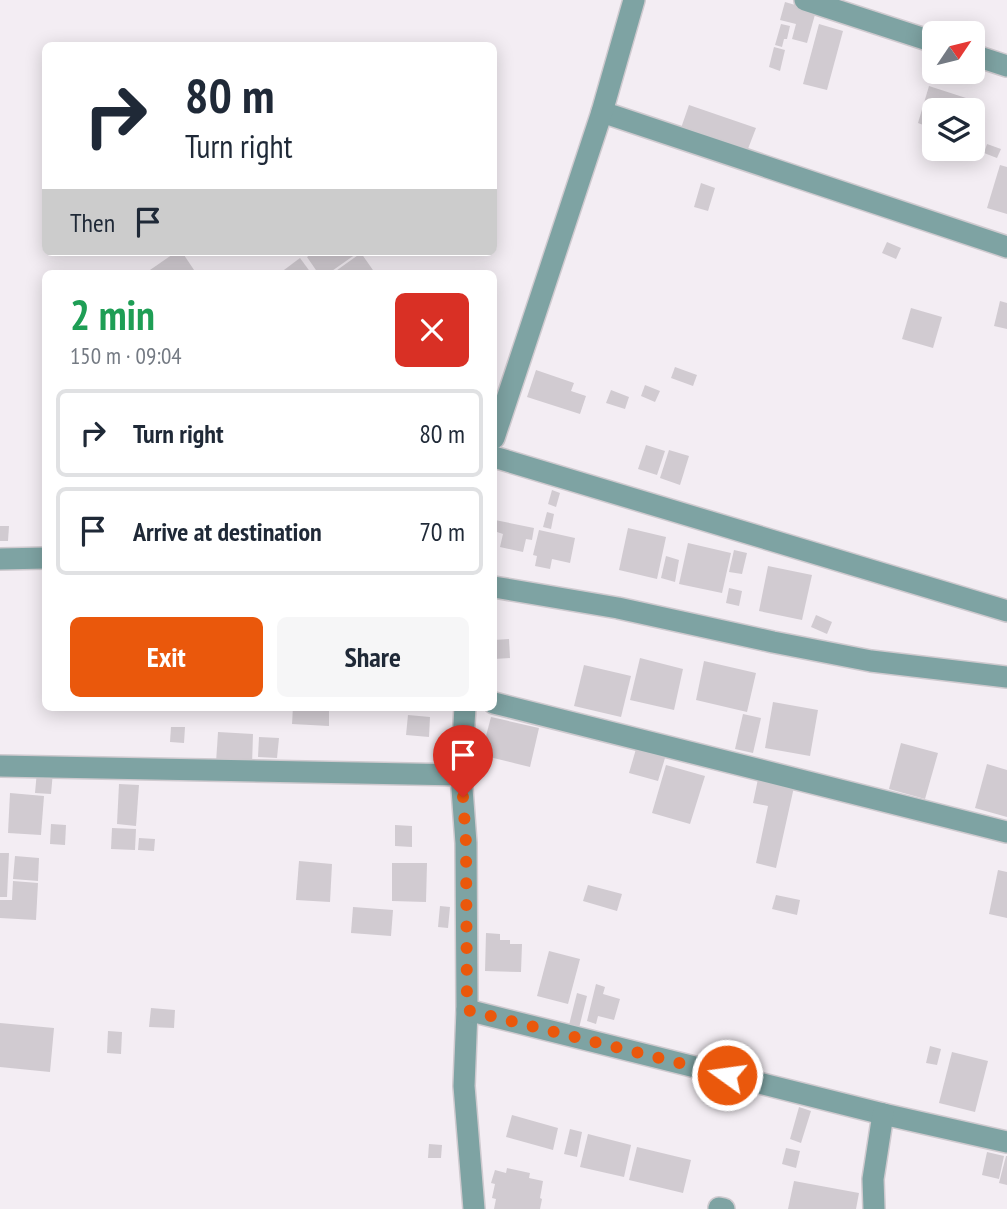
<!DOCTYPE html>
<meta charset="utf-8">
<style>
:root{--surface:#fff;--page:#f6f6f7;--text:#1f2937;--muted:#747a83;--line:#e0e1e3;--accent:#ea580c}
body{margin:0;font-family:"PT Sans Narrow",sans-serif;background:var(--page);color:var(--text);height:100vh;display:flex;flex-direction:column;font-size:26px;white-space:nowrap}
*{box-sizing:border-box;margin:0}
p{font-size:23px;color:var(--muted)}
.icon{flex:none;width:38px;height:38px;fill:none;stroke:currentColor;stroke-width:2;stroke-linecap:round;stroke-linejoin:round}
.map{position:relative;flex:1;overflow:hidden}
.details{position:absolute;left:42px;top:270px;width:455px;height:441px;display:flex;flex-direction:column;background:var(--surface);border-radius:10px;box-shadow:0 4px 18px #0003}
.details>*{flex:none}
.banner{position:absolute;left:42px;top:42px;width:455px;height:214px;border-radius:10px;box-shadow:0 4px 18px #0003;background:#fff;color:var(--text);overflow:hidden}
.needle{width:46px;rotate:55deg}
.fabs{position:absolute;left:922px;top:21px;display:grid;gap:14px}
.fabs a{display:grid;place-items:center;width:63px;height:63px;border-radius:10px;background:var(--surface);box-shadow:0 4px 18px #0003;font-size:35px}
.pin{position:absolute;display:grid;place-items:center;width:60px;height:60px;color:#fff;margin:-72px -30px;border-radius:50% 50% 50% 0;rotate:-45deg;box-shadow:0 0 7px #0007}
.pin .icon{rotate:45deg}
.me{position:absolute;width:77px;margin:-38px;rotate:284deg;stroke-linejoin:round;filter:drop-shadow(0 0 5px #0008)}
.turn{display:flex;align-items:center;gap:24px;height:147px;padding:0 28px;font-size:32px}
.turn .icon{width:91px;height:91px;stroke-width:2.5}
.turn b{display:block;font-size:49px;line-height:60px}
.then{display:flex;align-items:center;height:66px;padding:0 28px;background:#0003;gap:14px;font-size:26px}
.round{display:grid;place-items:center;flex:none;width:74px;height:74px;border-radius:10px;background:var(--page)}
.head{display:flex;align-items:center;justify-content:space-between;height:119px;padding:0 28px}
h1{font-size:42px;font-weight:800;line-height:52px;color:#1e9e55}
.cta{display:flex;gap:14px;margin-top:auto;padding:14px 28px}
.cta a{flex:1;height:80px;border-radius:10px;background:var(--accent);color:#fff;font-size:28px;font-weight:800;line-height:80px;text-align:center}
.cta a+a{background:var(--page);color:var(--text)}
ul{padding:0;list-style:none}
li{display:flex;align-items:center;gap:21px;height:88px;margin:0 14px 10px;padding:0 14px;border:4px solid var(--line);border-radius:10px}
li div{flex:1}
li b{display:block;font-size:26px}
li em{font-style:normal}
.map>svg:first-child{display:block}
.building{fill:#d1cbd1}
.lines{fill:none;stroke-linecap:round;stroke-linejoin:round}
.minor-casing{stroke:#cfcacf;stroke-width:24}
.minor{stroke:#7ea3a3;stroke-width:21}
.route{stroke:#ea580c;stroke-width:12;stroke-dasharray:0 21.6}
</style>
<div class="map">
<svg width="1007" height="1209" viewBox="0 0 1007 1209">
<rect width="100%" height="100%" fill="#f3edf3"/>
<g class="building">
<path d="M785,2L816,11L807,43L792,39L796,24L780,20Z"/>
<path d="M781,24L790,26L787,39H784L782,47L775,45Z"/>
<path d="M819,24L843,31L827,90L803,84Z"/>
<path d="M774,47L785,50L780,71L769,67Z"/>
<path d="M929,86L966,98L962,110H934V129L918,123Z"/>
<path d="M689,105L756,128L746,154L680,131Z"/>
<path d="M987,144L1001,149L997,158L984,153Z"/>
<path d="M1000,165L1007,167V214L987,208Z"/>
<path d="M701,183L715,188L708,211L694,207Z"/>
<path d="M887,242L901,248L896,259L882,253Z"/>
<path d="M176,252H182L196,273H152L150,270Z"/>
<path d="M314,252H354L356,254L329,273H318L307,257Z"/>
<path d="M361,253L375,273H333Z"/>
<path d="M300,258L311,273H280Z"/>
<path d="M1000,301L1007,303V329L994,326Z"/>
<path d="M911,308L942,317L933,348L902,339Z"/>
<path d="M675,367L697,375L693,386L671,378Z"/>
<path d="M536,370L574,383L571,391L586,396L580,414L527,397Z"/>
<path d="M645,385L660,391L655,402L641,396Z"/>
<path d="M611,390L629,397L625,409L606,403Z"/>
<path d="M646,445L665,451L657,475L638,469Z"/>
<path d="M669,450L689,456L680,485L660,478Z"/>
<path d="M552,490L560,493L556,507L548,504Z"/>
<path d="M547,512L554,514L551,529L543,527Z"/>
<path d="M495,520L534,528L532,540L526,539L523,552L500,547L503,534L494,531Z"/>
<path d="M0,526H9L8,541H0Z"/>
<path d="M628,528L666,537L657,579L619,570Z"/>
<path d="M539,530L575,538L570,563L552,559L550,569L535,566L537,556L533,555Z"/>
<path d="M688,543L731,553L722,593L679,584Z"/>
<path d="M734,550L747,553L742,574L729,572Z"/>
<path d="M666,556L679,560L675,582L661,578Z"/>
<path d="M768,566L812,575L802,620L759,611Z"/>
<path d="M729,588L742,591L739,606L726,603Z"/>
<path d="M816,615L832,622L827,634L811,627Z"/>
<path d="M509,639L510,658L494,659V640Z"/>
<path d="M640,658L683,669L674,710L630,700Z"/>
<path d="M704,661L756,673L747,712L696,700Z"/>
<path d="M584,665L631,676L621,717L574,706Z"/>
<path d="M773,702L818,710L810,756L765,748Z"/>
<path d="M293,707L329,710V726L292,724Z"/>
<path d="M743,714L761,718L753,753L735,749Z"/>
<path d="M408,715L430,717L429,737L406,735Z"/>
<path d="M491,717L539,728L530,767L481,755Z"/>
<path d="M171,727H185L184,743L170,742Z"/>
<path d="M218,732L253,734L252,765L216,763Z"/>
<path d="M259,737L279,738L277,758L258,757Z"/>
<path d="M901,743L938,753L925,799L889,789Z"/>
<path d="M636,749L665,758L658,781L629,773Z"/>
<path d="M987,764L1007,770V817L975,808Z"/>
<path d="M666,765L705,776L690,824L652,813Z"/>
<path d="M37,771L53,772L51,794L35,793Z"/>
<path d="M758,779L794,787L776,868L756,863L768,806L753,803Z"/>
<path d="M119,784L139,785L136,826L117,824Z"/>
<path d="M10,793L44,796L41,835L8,833Z"/>
<path d="M51,824L66,825L65,845L50,844Z"/>
<path d="M395,825L412,826V847L395,846Z"/>
<path d="M112,828L136,829L135,850L111,849Z"/>
<path d="M139,838L155,839L154,851L138,850Z"/>
<path d="M0,853H9L7,897H0Z"/>
<path d="M15,856L39,858L38,881L13,879Z"/>
<path d="M299,861L332,864L330,902L296,900Z"/>
<path d="M392,863H427L426,902L392,901Z"/>
<path d="M998,870L1007,872V918L989,914Z"/>
<path d="M13,881L38,883L36,920L0,918V900H12Z"/>
<path d="M588,885L622,894L617,911L583,901Z"/>
<path d="M776,895L800,900L797,915L772,909Z"/>
<path d="M440,906L450,907L448,928L438,927Z"/>
<path d="M353,907L393,910L391,936L351,933Z"/>
<path d="M486,933L500,934V940H510V944H522L521,972L485,971Z"/>
<path d="M549,951L580,959L568,1004L537,996Z"/>
<path d="M596,984L605,987L603,994L620,999L614,1020L598,1016L596,1024L587,1021Z"/>
<path d="M577,993L587,996L579,1028L569,1025Z"/>
<path d="M151,1008L175,1010L174,1028L149,1027Z"/>
<path d="M0,1023L54,1028L50,1072L0,1067Z"/>
<path d="M108,1031L122,1032L121,1054L107,1053Z"/>
<path d="M930,1046L941,1049L937,1065L926,1063Z"/>
<path d="M952,1052L988,1061L975,1112L939,1103Z"/>
<path d="M799,1107L811,1111L801,1143L790,1139Z"/>
<path d="M512,1115L558,1128L553,1150L506,1137Z"/>
<path d="M570,1129L582,1132L577,1157L564,1154Z"/>
<path d="M588,1134L631,1145L624,1177L580,1167Z"/>
<path d="M429,1144L442,1145L441,1158H428Z"/>
<path d="M637,1147L691,1160L683,1193L629,1180Z"/>
<path d="M786,1148L800,1151L796,1168L782,1164Z"/>
<path d="M987,1152L1004,1156L999,1179L982,1175Z"/>
<path d="M1006,1156H1007V1185L999,1183Z"/>
<path d="M507,1168L530,1173L529,1178L543,1181L540,1198L542,1199L540,1209H494L496,1199L492,1198L495,1184L491,1183L495,1170L506,1173Z"/>
<path d="M794,1181L859,1193L856,1209H788Z"/>
</g>
<g class="lines">
<g class="minor-casing">
<g id="minor">
<path d="M805,0L934,42"/>
<path d="M973,55L1007,66"/>
<path d="M602,112L1007,247"/>
<path d="M494,438L602,112L634,0"/>
<path d="M494,457L1007,611"/>
<path d="M0,559L46,558"/>
<path d="M494,587L618,608L773,642L871,661L1007,677"/>
<path d="M494,703L1007,832"/>
<path d="M465,707L461,775L466,843L467,1010L464,1086L474,1209"/>
<path d="M0,766L461,775"/>
<path d="M467,1010L883,1114L1007,1142"/>
<path d="M719,1208L724,1209"/>
<path d="M874,1209L873,1179L883,1114"/>
</g>
</g>
<use href="#minor" class="minor"/>
</g>
<g class="lines">
<path class="route" d="M463,797L466,843L467,1010L727,1075"/>
</g>
</svg>
<div class="fabs">
<a><svg class="needle" viewBox="-14 -14 28 28"><path d="M0-13l5 13h-10z" fill="#e53935"/><path d="M0 13l5-13h-10z" fill="#747a83"/></svg></a>
<a><svg class="icon" aria-label="layers" viewBox="0 0 24 24"><path d="M12 4l9 5-9 5-9-5zM3 14l9 5 9-5"/></svg></a>
</div>
<div class="pin" style="left:463px;top:797px;background:#d93025"><svg class="icon" aria-label="arrive" viewBox="0 0 24 24"><path d="M6 21V4h12l-3 4 3 4H6"/></svg></div>
<svg class="me" style="left:727px;top:1075px" viewBox="-20 -20 40 40"><circle r="17" fill="#ea580c" stroke="#fff" stroke-width="3"/><path d="M0-11L8 9 0 5-8 9z" fill="#fff"/></svg>
<div class="banner">
<div class="turn"><svg class="icon" aria-label="right" viewBox="0 0 24 24"><path d="M7 20v-9h11M14 6l5 5-5 5"/></svg><div><b>80 m</b>Turn right</div></div>
<div class="then">Then<svg class="icon" aria-label="arrive" viewBox="0 0 24 24"><path d="M6 21V4h12l-3 4 3 4H6"/></svg></div>
</div>
<section class="details">
<div class="head"><div><h1>2 min</h1><p>150 m · 09:04</p></div><a class="round" style="background:#d93025;color:#fff"><svg class="icon" aria-label="close" viewBox="0 0 24 24"><path d="M6 6l12 12M18 6L6 18"/></svg></a></div>
<ul>
<li><svg class="icon" aria-label="right" viewBox="0 0 24 24"><path d="M7 20v-9h11M14 6l5 5-5 5"/></svg><div><b>Turn right</b></div><em>80 m</em></li>
<li><svg class="icon" aria-label="arrive" viewBox="0 0 24 24"><path d="M6 21V4h12l-3 4 3 4H6"/></svg><div><b>Arrive at destination</b></div><em>70 m</em></li>
</ul>
<div class="cta"><a>Exit</a><a>Share</a></div>
</section>
</div>
